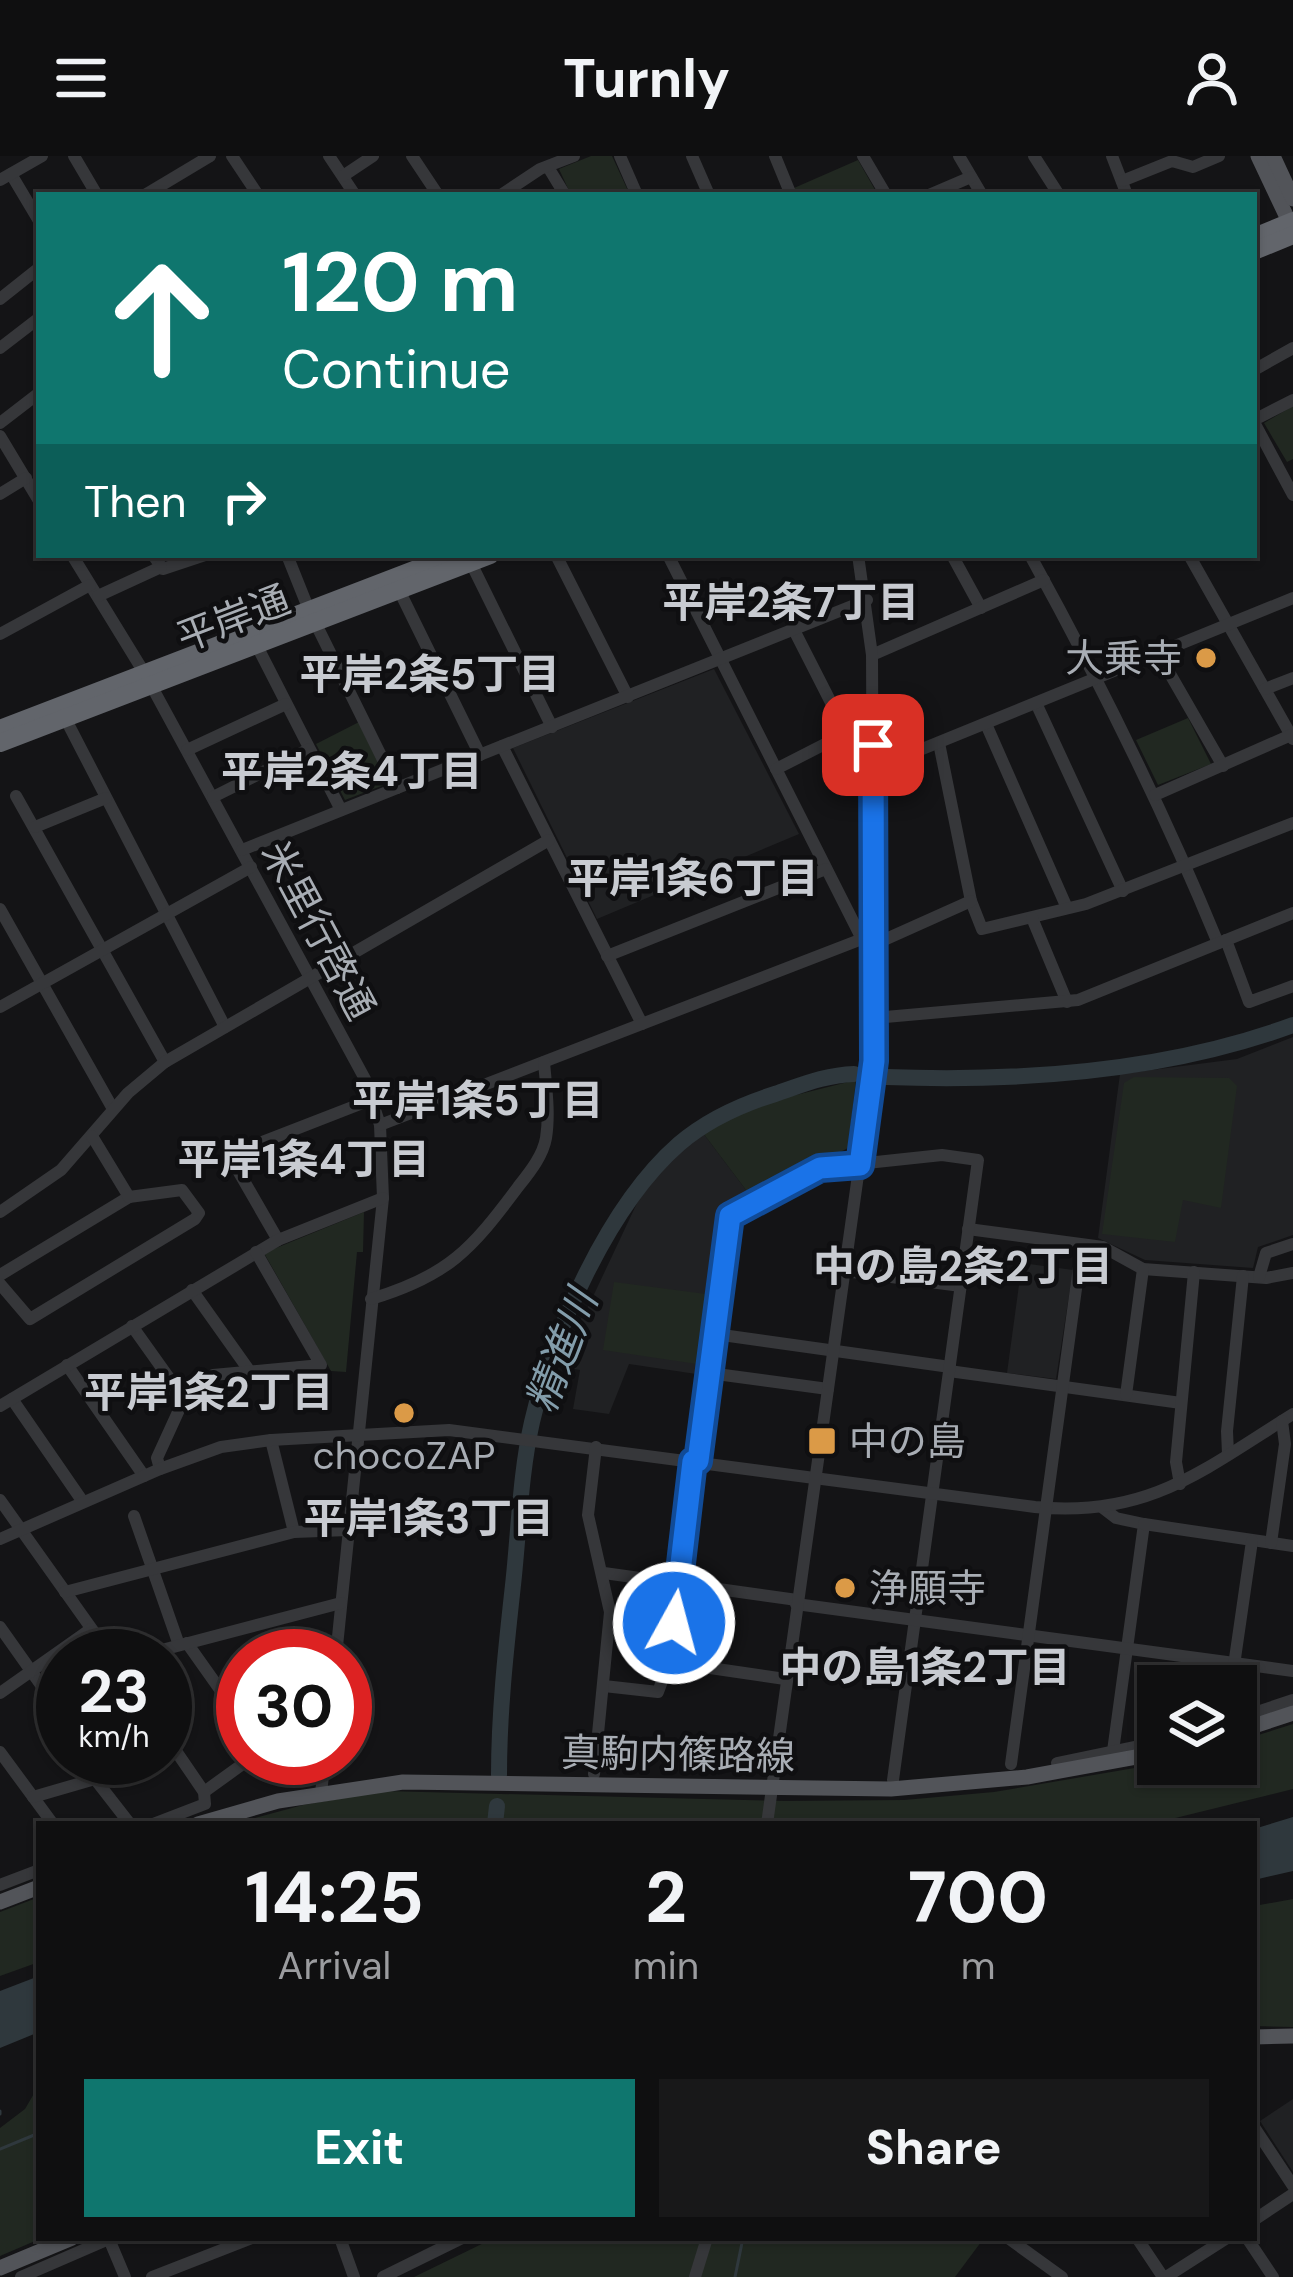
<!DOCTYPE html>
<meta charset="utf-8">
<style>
:root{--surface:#0f0f10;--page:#181819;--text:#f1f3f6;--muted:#9b9c9f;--line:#2f2f30;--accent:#0f766e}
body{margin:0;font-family:"DM Sans","Noto Sans JP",sans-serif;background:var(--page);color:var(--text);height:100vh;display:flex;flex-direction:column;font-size:45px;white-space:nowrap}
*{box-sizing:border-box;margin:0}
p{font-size:39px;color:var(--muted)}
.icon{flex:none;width:66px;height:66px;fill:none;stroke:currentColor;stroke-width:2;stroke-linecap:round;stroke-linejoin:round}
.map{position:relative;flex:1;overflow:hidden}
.panel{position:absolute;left:36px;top:1665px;width:1221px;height:420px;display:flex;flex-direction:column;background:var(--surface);border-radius:0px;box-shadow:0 3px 9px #0004,0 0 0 3px var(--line)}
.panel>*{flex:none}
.banner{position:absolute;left:36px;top:36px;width:1221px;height:366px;border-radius:0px;box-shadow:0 3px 9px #0004,0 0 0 3px var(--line);background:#0f766e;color:#fff;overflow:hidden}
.tools{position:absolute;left:1137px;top:1509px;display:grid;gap:24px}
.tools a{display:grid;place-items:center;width:120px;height:120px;border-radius:0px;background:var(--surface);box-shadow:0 3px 9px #0004,0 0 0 3px var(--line);font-size:60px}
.speed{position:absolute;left:36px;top:1473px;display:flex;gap:24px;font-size:60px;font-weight:700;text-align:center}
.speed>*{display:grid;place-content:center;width:156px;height:156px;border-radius:50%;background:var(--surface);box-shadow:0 3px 9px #0004,0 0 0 3px var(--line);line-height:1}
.speed small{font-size:30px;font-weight:400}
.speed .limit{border:18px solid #d22;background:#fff;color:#111}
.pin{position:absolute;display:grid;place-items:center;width:102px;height:102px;color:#fff;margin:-51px;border-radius:24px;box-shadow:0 6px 18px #0006}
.me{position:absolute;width:132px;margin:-66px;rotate:7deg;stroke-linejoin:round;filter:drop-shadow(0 0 9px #0008)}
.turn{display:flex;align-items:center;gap:42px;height:252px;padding:0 48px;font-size:54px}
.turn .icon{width:156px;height:156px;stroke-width:2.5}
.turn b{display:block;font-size:84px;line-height:102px}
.then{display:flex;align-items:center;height:114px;padding:0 48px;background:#0003;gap:24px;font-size:45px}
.eta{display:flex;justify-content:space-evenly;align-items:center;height:204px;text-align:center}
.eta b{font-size:72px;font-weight:800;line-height:84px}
.action{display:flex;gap:24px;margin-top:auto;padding:24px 48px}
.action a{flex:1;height:138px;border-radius:0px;background:var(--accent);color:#fff;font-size:48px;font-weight:800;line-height:138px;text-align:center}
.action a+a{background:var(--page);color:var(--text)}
header{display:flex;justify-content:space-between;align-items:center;height:156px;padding:0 48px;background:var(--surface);font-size:54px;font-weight:800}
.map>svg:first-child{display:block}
.built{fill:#202123}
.green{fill:#212821}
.water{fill:#2f383d}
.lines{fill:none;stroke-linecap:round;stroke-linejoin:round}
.stream{stroke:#2f383d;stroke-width:3}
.river{stroke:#2f383d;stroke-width:16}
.minor{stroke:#36373a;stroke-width:12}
.major{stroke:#525459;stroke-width:15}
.highway{stroke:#62656b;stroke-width:18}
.route-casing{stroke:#114b97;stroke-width:30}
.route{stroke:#1a73e8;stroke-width:21}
.poi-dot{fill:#db9a47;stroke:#0f0f11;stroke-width:4.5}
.labels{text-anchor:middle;stroke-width:9;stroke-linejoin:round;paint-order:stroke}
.street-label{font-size:39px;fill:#a8adb4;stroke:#0f0f11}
.poi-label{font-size:39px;fill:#a8adb4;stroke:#0f0f11;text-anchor:start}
.neighbourhood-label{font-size:42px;font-weight:bold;fill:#c8cbd1;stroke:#0f0f11}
.water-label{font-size:42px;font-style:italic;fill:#839dab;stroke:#0f0f11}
</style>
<header><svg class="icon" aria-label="menu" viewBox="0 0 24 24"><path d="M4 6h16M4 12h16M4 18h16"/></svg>Turnly<svg class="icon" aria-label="person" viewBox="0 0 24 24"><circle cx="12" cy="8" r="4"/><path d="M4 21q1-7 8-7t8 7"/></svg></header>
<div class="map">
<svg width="1293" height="2121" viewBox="0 0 1293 2121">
<rect width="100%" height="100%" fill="#141416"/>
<g class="built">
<path d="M714,513L799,678L597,763L513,592Z"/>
<path d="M1293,881V1079L1258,1091L1253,1112L1145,1104L1098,1082L1120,918L1237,903Z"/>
<path d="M703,977L752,1042L727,1056L703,1219L629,1208L609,1258L573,1253L580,1214L554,1210L589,1149L638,1045L669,1004Z"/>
<path d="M1022,1107L1073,1114L1056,1223L1007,1217Z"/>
<path d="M1293,1943V2016L1260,1965Z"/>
</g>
<g class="green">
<path d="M591,0H612L630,39H571L559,13Z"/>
<path d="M858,4L878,39H798L794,32Z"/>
<path d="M1293,250V303L1287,306L1264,267Z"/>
<path d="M1188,562L1211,608L1158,629L1136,584Z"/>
<path d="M359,566L388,623L384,629L345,644L316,588Z"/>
<path d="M1134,921L1229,922L1237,930L1221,1052L1183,1044L1175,1086L1102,1078L1124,927Z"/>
<path d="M856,924L848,992L752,1042L703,977L744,952Z"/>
<path d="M364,1056L363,1096H357L346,1216L331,1215L264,1097Z"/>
<path d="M614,1126L706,1138L697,1208L603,1194Z"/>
<path d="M1293,1568V1633L1151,1668H233L303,1649L384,1635L786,1645L904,1644L994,1636L1158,1608H1236V1586Z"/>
<path d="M39,1741V1806L0,1820V1756Z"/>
<path d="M1293,1743V1871L1254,1870V1750Z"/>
<path d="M39,1929L42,2082L0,2100V1972L25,1953Z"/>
<path d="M494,2082H984L955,2121H414Z"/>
</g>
<g class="water">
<path d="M1293,1661V1715L1254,1724V1673Z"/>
<path d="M39,1820V1876L0,1892V1835Z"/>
</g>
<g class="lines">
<g class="stream">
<path d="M0,1955V1958"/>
<path d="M0,1993L39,1977"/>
<path d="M735,2121L743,2082"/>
</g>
<g class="river">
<path d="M886,921C1021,926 1165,916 1293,869"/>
<path d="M499,1619C499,1555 506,1493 513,1429C519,1375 520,1319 532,1266C553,1176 608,1050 679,988C707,964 740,949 775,938C802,929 825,919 854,918"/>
<path d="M495,1668L497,1650"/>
</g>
<g class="minor">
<path d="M74,0L97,39"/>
<path d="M232,0L258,39"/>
<path d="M329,0L355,39"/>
<path d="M412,0L438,39"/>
<path d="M620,0L637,39"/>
<path d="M692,0L709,39"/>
<path d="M775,0L791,39"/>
<path d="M863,0L886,39"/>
<path d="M959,0L982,39"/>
<path d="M1034,0L1059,39"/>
<path d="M1112,0L1127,39"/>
<path d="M548,11L565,39"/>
<path d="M11,18L39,65"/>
<path d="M343,20L373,0"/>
<path d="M0,24L42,0"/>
<path d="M1122,25L1172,5L1193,11L1219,0"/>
<path d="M145,39L210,0"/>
<path d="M501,39L540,13L574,0"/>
<path d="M929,39L971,21"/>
<path d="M0,143L39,112"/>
<path d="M0,192L39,162"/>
<path d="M1254,214L1293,192"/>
<path d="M1254,264L1293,244"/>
<path d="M1254,266L1293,339"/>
<path d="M0,267L39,237"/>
<path d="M0,280L39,345"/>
<path d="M0,338L26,322"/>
<path d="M72,399L145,518L365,923L380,969L383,1042L336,1500"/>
<path d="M153,399L163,413L205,399"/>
<path d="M287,399L309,454L397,632"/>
<path d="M556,399L628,541"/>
<path d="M668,399L862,783"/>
<path d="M952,399L981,452"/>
<path d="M1030,399C1100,526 1163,653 1218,787"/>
<path d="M1189,399L1293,583"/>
<path d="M471,407L552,571"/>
<path d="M396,428L480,599"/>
<path d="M98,440L161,411"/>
<path d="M794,474L846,576"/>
<path d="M0,478L90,429"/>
<path d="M254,484L341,654"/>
<path d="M1158,497L1223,610"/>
<path d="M872,499L1044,424"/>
<path d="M1265,533L1293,522"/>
<path d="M1036,547L1123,735"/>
<path d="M63,558L225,871"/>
<path d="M986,568L1067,752"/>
<path d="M939,587L971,745L982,773L1086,748L1293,667"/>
<path d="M502,590L642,868"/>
<path d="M187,594L286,548"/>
<path d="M776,613L872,564"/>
<path d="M873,613L1293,442"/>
<path d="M1155,639L1291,579"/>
<path d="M16,640L165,906"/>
<path d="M213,641L309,593"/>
<path d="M35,671L106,642"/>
<path d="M242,694L867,444"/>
<path d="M0,753L113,953"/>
<path d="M1032,762L1067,846"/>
<path d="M1226,784L1249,846L1293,830"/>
<path d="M607,800L826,713"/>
<path d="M0,851L251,711"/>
<path d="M874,862L1078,844L1293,757"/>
<path d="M380,969L862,783L875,788L971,745"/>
<path d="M0,1056L61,1014L128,937L165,906L549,684"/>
<path d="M968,1073L1103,1091L1143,1113L1266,1122L1293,1117"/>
<path d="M278,1084L229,999L373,943"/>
<path d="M845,1115L961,1130"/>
<path d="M0,1119L129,1041"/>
<path d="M1259,1121L1266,1097L1293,1088"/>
<path d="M0,1128L30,1163L195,1063L199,1057L182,1034L129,1041L92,980"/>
<path d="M192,1134L251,1217"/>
<path d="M371,1143C448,1120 471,1094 518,1031C529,1017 543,1000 546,982C550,958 546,930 544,906"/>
<path d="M132,1170L184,1243"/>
<path d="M715,1178L950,1211"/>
<path d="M67,1209L144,1320"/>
<path d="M949,1215L1181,1247"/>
<path d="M709,1217L828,1233"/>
<path d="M1126,1239L1143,1113"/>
<path d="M12,1243L83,1346"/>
<path d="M0,1250L278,1084L383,1042"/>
<path d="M271,1284L294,1376"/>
<path d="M1228,1298L1227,1275L1243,1120"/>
<path d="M698,1305L730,1060L820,1012L942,999L978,1004L893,1624"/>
<path d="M160,1313L157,1302L184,1243L213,1219L321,1209L256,1096"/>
<path d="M1180,1328L1176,1306L1194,1116"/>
<path d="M0,1344L111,1500"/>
<path d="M1103,1352L1116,1362L1144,1368L1113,1595"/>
<path d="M134,1360L179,1489"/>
<path d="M1144,1368L1293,1390"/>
<path d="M0,1383L160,1313L221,1291L271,1284L449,1274L1035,1351C1148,1362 1203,1314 1293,1258"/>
<path d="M1271,1387L1285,1288L1282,1265"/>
<path d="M604,1417L797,1444"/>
<path d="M65,1436L294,1376L348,1374"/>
<path d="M796,1448L1293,1515"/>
<path d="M0,1471L63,1560"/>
<path d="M187,1487L243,1566"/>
<path d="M139,1500L341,1447"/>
<path d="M669,1506L785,1523"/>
<path d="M604,1530L658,1536L669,1506L693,1305"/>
<path d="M1231,1530L1252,1385"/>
<path d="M0,1537L91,1473"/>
<path d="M1236,1563L1293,1544"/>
<path d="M0,1596L53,1668"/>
<path d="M92,1602L95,1623L130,1668"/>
<path d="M269,1602L278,1614L297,1602"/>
<path d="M1057,1607L1158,1586"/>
<path d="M1011,1608L1082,1089"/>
<path d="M594,1618L610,1456L588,1359L596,1291"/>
<path d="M204,1636L251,1602"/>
<path d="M321,1637L325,1602"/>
<path d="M33,1641L95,1623"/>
<path d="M153,1668L205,1648L204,1636L165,1579"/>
<path d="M767,1668L874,905L872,499L858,399"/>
<path d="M0,1729L39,1714"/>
<path d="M1254,1971L1293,2030"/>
<path d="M1254,2064L1293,2038"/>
<path d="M340,2082L354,2121"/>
<path d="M1008,2082L1062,2121"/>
<path d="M1137,2082L1163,2121"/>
<path d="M1247,2082L1273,2121"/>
<path d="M109,2083L125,2121"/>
<path d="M21,2121L111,2082"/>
<path d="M152,2121L252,2082"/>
<path d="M383,2121L462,2082"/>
<path d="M695,2121L707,2082"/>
<path d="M1166,2121L1227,2082"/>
</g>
<g class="major">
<path d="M1258,0L1293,74"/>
<path d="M1273,0L1293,43"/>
<path d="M1236,1576L1293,1557"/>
<path d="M198,1668L278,1645L403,1626L891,1633L1027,1621L1158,1597"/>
<path d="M0,1746L39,1731"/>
<path d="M1254,1881L1293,1880"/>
<path d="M0,2112L72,2082"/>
</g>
<g class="highway">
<path d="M1254,81L1293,65"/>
<path d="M1254,95L1293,79"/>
<path d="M0,573L453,399"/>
<path d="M0,587L490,399"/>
</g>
</g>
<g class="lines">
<g class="route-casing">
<path id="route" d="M674,1467L693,1305H698L730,1060L820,1012L860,1009L874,905L873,589"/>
</g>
<use href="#route" class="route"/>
</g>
<g class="poi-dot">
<circle cx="1206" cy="502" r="12"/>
<circle cx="404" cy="1257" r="12"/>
<rect x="807" y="1270" width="30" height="30" rx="6"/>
<circle cx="845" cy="1432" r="12"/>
</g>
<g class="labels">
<g class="street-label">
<text transform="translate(233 462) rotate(-21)" y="14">平岸通</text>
<text transform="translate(319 774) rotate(62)" y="14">米里行啓通</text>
<text transform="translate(678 1598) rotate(1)" y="14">真駒内篠路線</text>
</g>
<g class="poi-label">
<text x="1182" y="516" text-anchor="end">大乗寺</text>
<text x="849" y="1299">中の島</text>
<text x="404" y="1313" text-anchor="middle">chocoZAP</text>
<text x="869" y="1446">浄願寺</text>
</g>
<g class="neighbourhood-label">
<text x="791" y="461">平岸2条7丁目</text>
<text x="430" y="533">平岸2条5丁目</text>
<text x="352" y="630">平岸2条4丁目</text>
<text x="693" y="737">平岸1条6丁目</text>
<text x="478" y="959">平岸1条5丁目</text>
<text x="304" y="1018">平岸1条4丁目</text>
<text x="963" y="1125">中の島2条2丁目</text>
<text x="209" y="1251">平岸1条2丁目</text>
<text x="429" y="1377">平岸1条3丁目</text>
<text x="925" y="1526">中の島1条2丁目</text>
</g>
<g class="water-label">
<text transform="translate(561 1195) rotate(-69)" y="15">精進川</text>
</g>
</g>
</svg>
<div class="tools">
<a><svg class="icon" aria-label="layers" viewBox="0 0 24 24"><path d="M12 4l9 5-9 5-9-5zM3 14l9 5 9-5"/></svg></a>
</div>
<div class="speed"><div>23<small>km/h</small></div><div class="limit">30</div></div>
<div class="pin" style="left:873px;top:589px;background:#d93025"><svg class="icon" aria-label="arrive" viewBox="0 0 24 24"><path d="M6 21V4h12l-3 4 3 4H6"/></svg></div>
<svg class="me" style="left:674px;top:1467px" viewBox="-20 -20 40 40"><circle r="17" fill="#1a73e8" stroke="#fff" stroke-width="3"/><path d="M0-11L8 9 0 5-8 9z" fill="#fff"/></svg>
<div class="banner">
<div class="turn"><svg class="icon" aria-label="ahead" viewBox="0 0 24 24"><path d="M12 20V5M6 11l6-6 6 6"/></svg><div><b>120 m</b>Continue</div></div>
<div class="then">Then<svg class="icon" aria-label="right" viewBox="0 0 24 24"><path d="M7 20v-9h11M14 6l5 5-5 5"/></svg></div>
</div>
<section class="panel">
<div class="eta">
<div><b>14:25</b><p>Arrival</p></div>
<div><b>2</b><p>min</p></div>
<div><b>700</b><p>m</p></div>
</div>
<div class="action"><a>Exit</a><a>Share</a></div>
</section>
</div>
